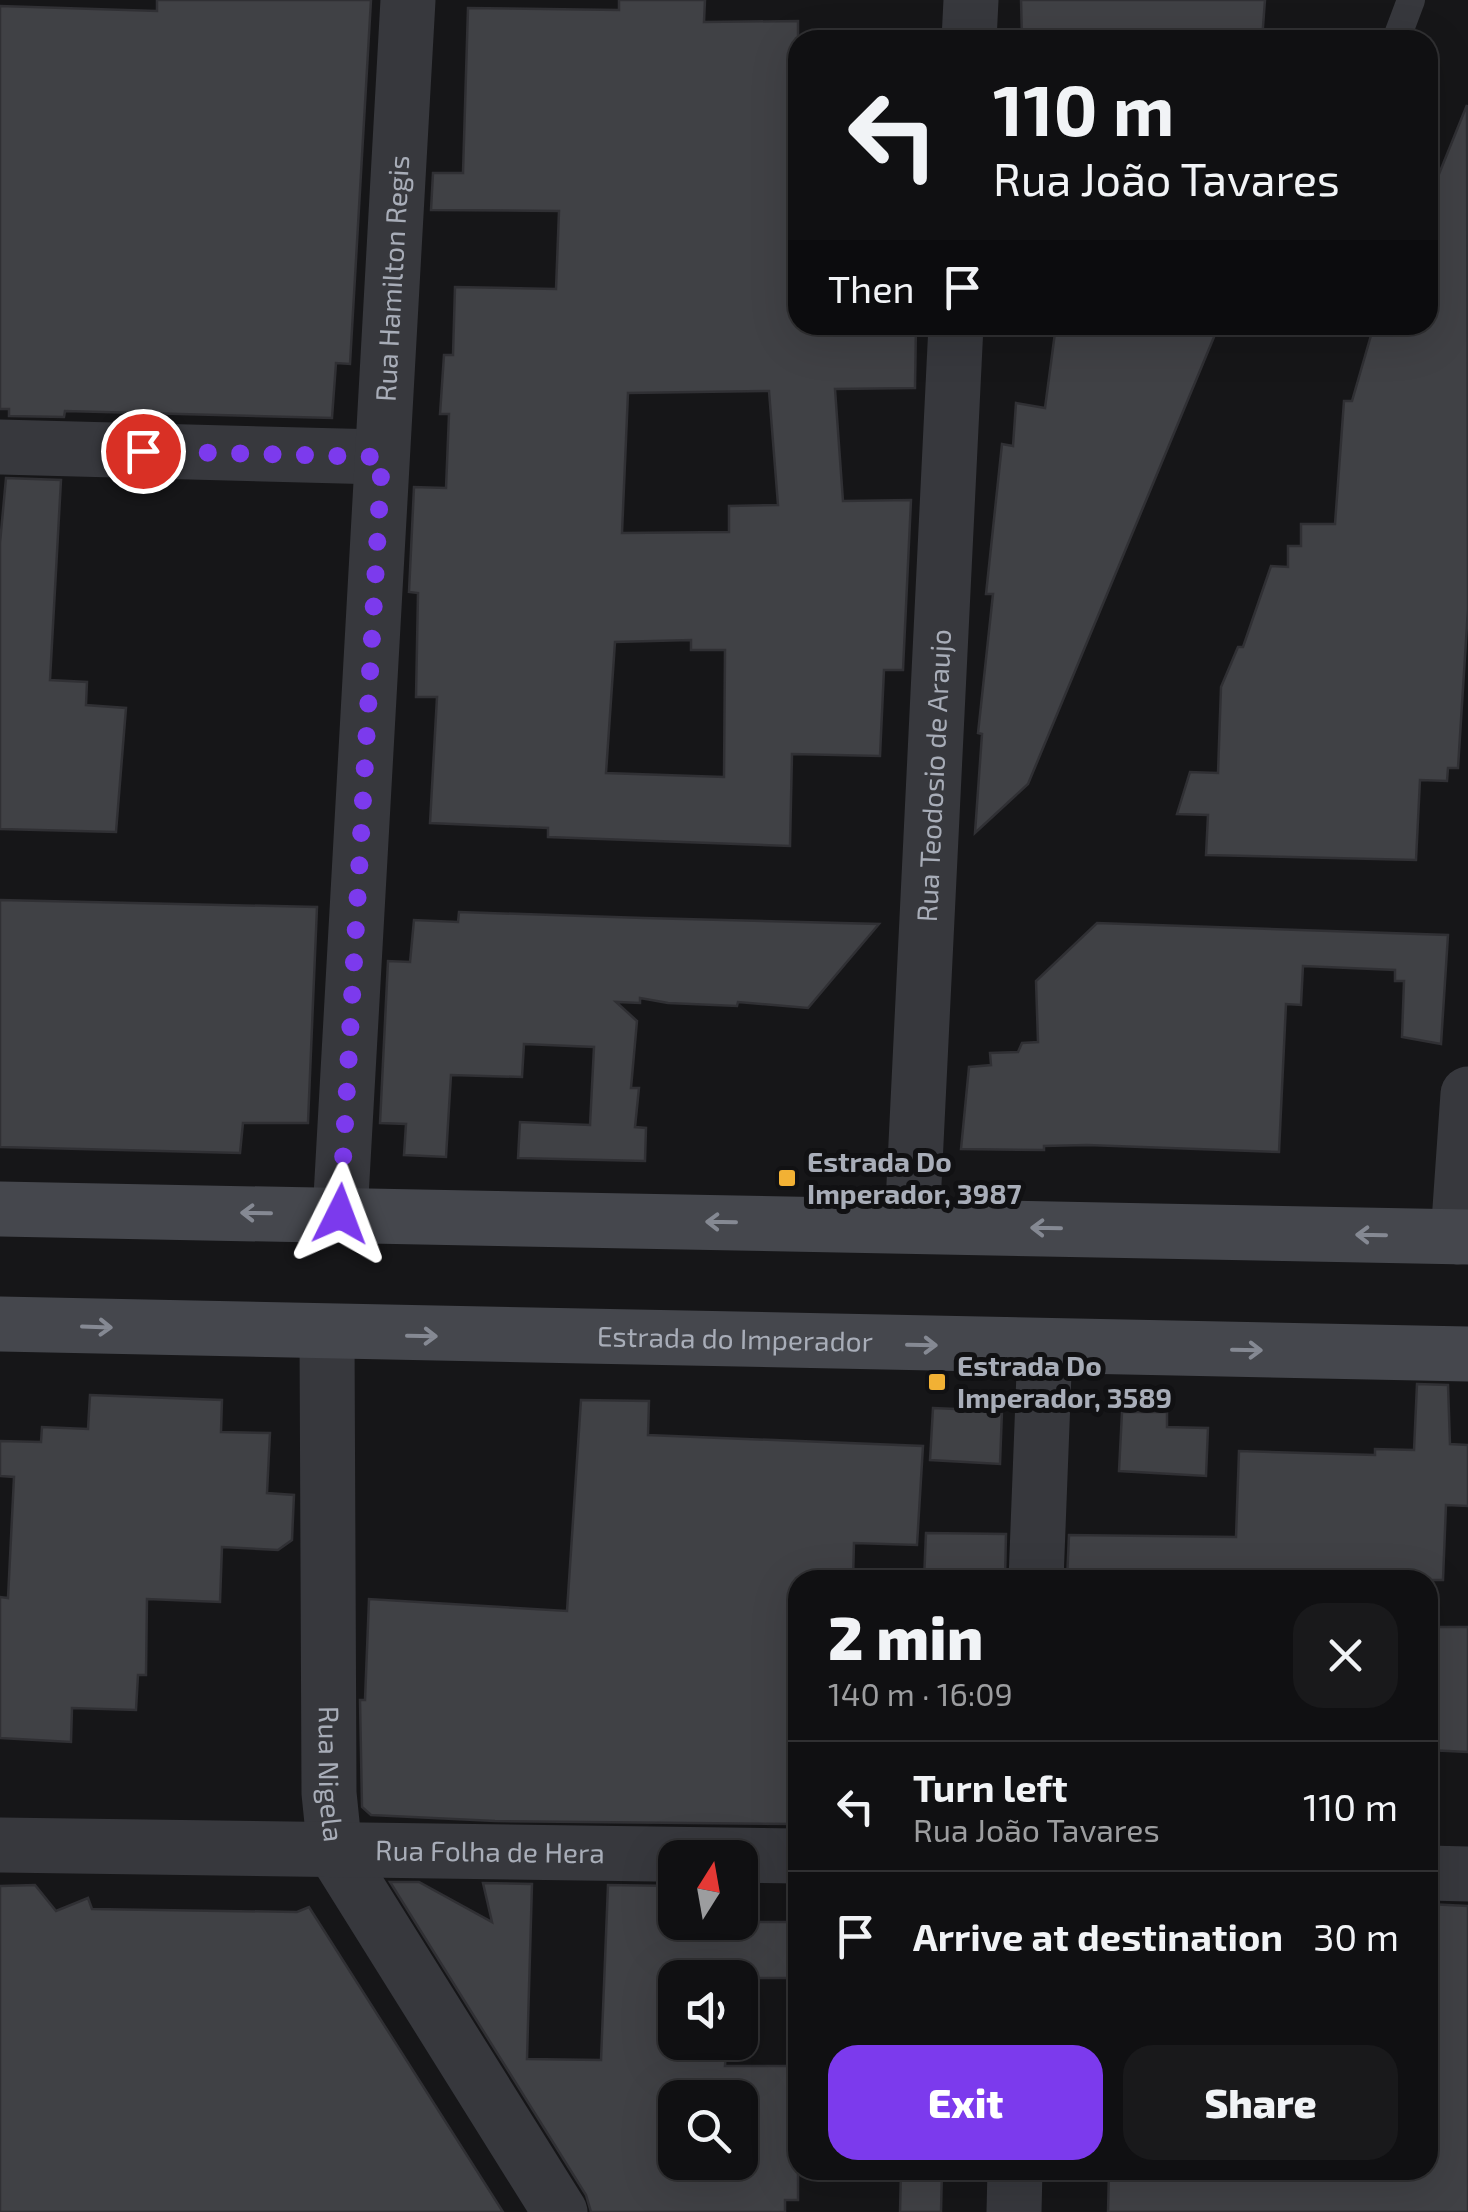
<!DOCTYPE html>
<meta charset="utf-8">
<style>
:root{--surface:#101012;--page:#19191b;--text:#f1f3f6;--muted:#9c9d9f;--line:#303032;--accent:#7c3aed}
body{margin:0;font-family:"Exo 2",sans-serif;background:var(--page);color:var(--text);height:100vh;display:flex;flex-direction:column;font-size:38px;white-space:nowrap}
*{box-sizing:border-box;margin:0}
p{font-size:32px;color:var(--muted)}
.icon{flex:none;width:55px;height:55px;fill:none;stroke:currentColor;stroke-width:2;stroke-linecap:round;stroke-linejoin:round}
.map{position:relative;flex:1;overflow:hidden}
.drawer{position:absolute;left:788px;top:1570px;width:650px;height:610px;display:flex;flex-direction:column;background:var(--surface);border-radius:30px;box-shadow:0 10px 40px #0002,0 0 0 2px var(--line)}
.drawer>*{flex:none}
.hud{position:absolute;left:788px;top:30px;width:650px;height:305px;border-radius:30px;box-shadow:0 10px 40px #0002,0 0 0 2px var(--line);background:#101012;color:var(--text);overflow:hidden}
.needle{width:65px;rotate:11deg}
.controls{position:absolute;left:658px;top:1840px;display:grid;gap:20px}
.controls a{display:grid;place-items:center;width:100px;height:100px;border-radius:20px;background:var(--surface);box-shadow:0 10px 40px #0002,0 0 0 2px var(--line);font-size:50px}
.pin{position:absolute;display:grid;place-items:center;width:85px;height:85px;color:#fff;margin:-42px;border:5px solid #fff;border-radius:50%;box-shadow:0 2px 10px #0007}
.me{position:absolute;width:110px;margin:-55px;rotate:3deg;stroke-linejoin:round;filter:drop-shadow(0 0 8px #0008)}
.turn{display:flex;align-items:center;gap:35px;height:210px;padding:0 40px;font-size:45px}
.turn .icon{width:130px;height:130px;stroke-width:2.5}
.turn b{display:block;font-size:70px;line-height:85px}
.then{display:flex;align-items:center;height:95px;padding:0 40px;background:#0003;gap:20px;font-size:38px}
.round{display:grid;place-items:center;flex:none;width:105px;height:105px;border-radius:30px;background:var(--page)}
.summary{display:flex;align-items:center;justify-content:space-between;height:170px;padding:0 40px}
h1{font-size:60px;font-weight:800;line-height:75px}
.button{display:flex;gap:20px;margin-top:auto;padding:20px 40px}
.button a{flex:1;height:115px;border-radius:30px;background:var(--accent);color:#fff;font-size:40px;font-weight:800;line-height:115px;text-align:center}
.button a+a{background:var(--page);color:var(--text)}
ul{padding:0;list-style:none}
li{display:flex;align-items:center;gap:30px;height:130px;padding:0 40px;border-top:2px solid var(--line)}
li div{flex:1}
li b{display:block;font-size:38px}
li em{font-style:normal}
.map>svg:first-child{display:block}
.building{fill:#404145;stroke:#303034;stroke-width:2.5;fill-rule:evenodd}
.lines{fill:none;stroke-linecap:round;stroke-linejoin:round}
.service{stroke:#37383d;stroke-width:28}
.minor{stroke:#37383d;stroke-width:55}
.secondary{stroke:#45474d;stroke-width:55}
.oneway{stroke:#858993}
.route{stroke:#7c3aed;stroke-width:18;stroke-dasharray:0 32.4}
.poi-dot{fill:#f2b134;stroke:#111113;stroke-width:4}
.labels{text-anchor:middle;stroke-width:10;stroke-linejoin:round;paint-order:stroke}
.street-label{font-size:28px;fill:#a8adb8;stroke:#111113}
.poi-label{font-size:28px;font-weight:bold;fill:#a8adb8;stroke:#111113;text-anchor:start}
</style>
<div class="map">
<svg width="1468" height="2212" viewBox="0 0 1468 2212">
<rect width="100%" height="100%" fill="#161618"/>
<g class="building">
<path d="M157,0H371L350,364L336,363L332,418L65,411L64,417L9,416V409H0V6L157,11Z"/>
<path d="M619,0H705L704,22L798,21V325H916L915,388L835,389L843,501L911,500L903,670H884L880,756L792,754L790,846L548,837V828L430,823L437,697H416L418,593L409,592L414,487L446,488L449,414H440L444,355H453L455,287L556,289L559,211L431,210L433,173H463L468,8L619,10ZM769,391L778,505L729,506V532L622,533L628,393ZM691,640V650H725L724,777L606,773L615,642Z"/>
<path d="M1021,0H1265L1262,40H1022Z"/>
<path d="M1467,105L1468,609L1458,768H1448L1447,781L1420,780L1416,860L1206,855L1208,815L1177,814L1190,772L1218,773L1221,687L1238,647H1243L1271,566L1288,567V546H1301V524H1335L1344,401H1352L1374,325H1428V201Z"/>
<path d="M1056,325H1219L1028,784L975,833L982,734L978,733L993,594H986L1002,444L1013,446L1016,403L1045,408Z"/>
<path d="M6,478L61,480L50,680L87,682L86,705L126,708L116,832L0,829V543Z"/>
<path d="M0,900L317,907L308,1123H243L240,1153L0,1147Z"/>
<path d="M459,912L644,918L879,924L808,1008L738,1002L737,1006L668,1003L640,998V1003L616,1002L637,1021L631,1088H639L635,1127L646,1128L645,1161L518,1158L520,1122L590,1125L594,1047L524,1044L522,1077L451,1075L446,1157L404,1155L406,1124L380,1123L388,961L410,962L414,920L458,922Z"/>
<path d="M1097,923L1448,935L1441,1044L1402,1037L1404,981H1395V970L1303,966L1301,1005L1286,1004L1279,1152L1087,1145L1044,1146V1150L961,1149L969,1067L991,1065L990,1053L1018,1052L1022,1043L1038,1042L1036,981Z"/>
<path d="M1417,1384L1448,1385L1450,1444L1468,1445V1506L1446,1505L1443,1580H1067L1069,1535L1236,1537L1239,1451L1375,1455V1449L1414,1450Z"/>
<path d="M90,1395L222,1400L221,1432L270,1433L267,1493L294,1495L292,1540L278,1550L222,1547L220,1602L147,1599L146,1675H138L136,1710L72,1708L71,1742L0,1738V1597L8,1598L14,1477L0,1476V1441L41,1442L42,1427L88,1429Z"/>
<path d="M581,1400L649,1401L648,1435L923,1446L917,1545L854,1543L853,1580H798V1824L495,1821L371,1815L362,1807L360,1700H365L369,1599L567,1611Z"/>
<path d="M933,1408L1002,1411L1000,1464L930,1460Z"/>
<path d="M1122,1412H1167V1427L1208,1428L1206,1476L1119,1471Z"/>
<path d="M926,1533L1006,1534L1005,1580H924Z"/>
<path d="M1428,1627H1468V1752L1428,1750Z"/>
<path d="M390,1882H419L492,1922L483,1883L532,1884L527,2059L601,2060L608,1885L675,1886V1922H798V1978H675V2042L726,2050L725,2066H798V2200H785V2212H591L586,2195ZM675,2098H740V2162H675Z"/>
<path d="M35,1885L56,1911L88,1898L92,1909L297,1912L309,1907L503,2212H0V1886Z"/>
<path d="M1428,1904L1468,1906V2212H1108L1109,2170H1428Z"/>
<path d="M901,2170H942L941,2212H900Z"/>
</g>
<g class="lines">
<path class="service" d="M1396,40L1411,0"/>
<g class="minor">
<path d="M969,40L971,0"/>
<path d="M0,447L381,457"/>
<path id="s1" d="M340,1215L408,0"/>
<path id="s2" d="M912,1225L956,325"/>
<path d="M1458,1237L1468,1094"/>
<path id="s3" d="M327,1334L329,1793L335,1852L560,2212"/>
<path d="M1036,1580L1045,1347"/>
<path id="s4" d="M0,1845L798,1856"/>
<path d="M1428,1873L1468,1874"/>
<path d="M1014,2212L1015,2170"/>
</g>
<g class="secondary">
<path d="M0,1209L1468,1237"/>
<path id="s5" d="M0,1324L1468,1354"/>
</g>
</g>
<defs><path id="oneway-shaft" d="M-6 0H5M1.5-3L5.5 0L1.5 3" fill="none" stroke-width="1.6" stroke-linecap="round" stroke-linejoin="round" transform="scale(2.5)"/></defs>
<g class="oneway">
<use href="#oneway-shaft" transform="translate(256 1213) rotate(-179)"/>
<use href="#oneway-shaft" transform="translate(721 1222) rotate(-179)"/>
<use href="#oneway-shaft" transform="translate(1046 1228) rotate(-179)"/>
<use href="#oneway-shaft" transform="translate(1371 1235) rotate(-179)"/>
<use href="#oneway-shaft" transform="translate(97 1327) rotate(2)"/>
<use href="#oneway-shaft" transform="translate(422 1336) rotate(1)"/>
<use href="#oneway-shaft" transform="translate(922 1345) rotate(1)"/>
<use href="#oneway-shaft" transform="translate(1247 1350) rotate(1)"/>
</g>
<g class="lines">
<path class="route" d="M143,451L382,457L340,1214"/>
</g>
<g class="poi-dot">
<rect x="777" y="1168" width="20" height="20" rx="5"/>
<rect x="927" y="1372" width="20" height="20" rx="5"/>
</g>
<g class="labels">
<g class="street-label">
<text dy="10" stroke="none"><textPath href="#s1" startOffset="938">Rua Hamilton Regis</textPath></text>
<text dy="10" stroke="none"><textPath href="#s2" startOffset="450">Rua Teodosio de Araujo</textPath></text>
<text dy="10" stroke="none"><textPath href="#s5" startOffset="735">Estrada do Imperador</textPath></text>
<text dy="10" stroke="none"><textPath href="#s3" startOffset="440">Rua Nigela</textPath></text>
<text dy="10" stroke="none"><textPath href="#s4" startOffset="490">Rua Folha de Hera</textPath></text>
</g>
<g class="poi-label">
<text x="807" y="1172">Estrada Do<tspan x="807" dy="32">Imperador, 3987</tspan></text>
<text x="957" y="1376">Estrada Do<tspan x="957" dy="32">Imperador, 3589</tspan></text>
</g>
</g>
</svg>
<div class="controls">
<a><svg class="needle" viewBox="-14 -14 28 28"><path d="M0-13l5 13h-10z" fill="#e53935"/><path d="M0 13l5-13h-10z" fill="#9c9d9f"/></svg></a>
<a><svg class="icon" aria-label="sound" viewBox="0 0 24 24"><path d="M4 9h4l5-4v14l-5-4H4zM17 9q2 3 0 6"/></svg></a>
<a><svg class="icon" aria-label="search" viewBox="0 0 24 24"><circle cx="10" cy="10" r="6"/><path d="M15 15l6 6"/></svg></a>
</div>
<div class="pin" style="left:143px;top:451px;background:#d93025"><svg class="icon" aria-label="arrive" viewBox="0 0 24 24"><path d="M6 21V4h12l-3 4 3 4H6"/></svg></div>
<svg class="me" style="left:340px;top:1214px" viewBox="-20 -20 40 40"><path d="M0-17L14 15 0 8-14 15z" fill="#7c3aed" stroke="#fff" stroke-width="4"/></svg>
<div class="hud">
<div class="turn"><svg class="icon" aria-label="left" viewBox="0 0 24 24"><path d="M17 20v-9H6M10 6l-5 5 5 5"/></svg><div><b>110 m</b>Rua João Tavares</div></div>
<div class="then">Then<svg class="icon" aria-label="arrive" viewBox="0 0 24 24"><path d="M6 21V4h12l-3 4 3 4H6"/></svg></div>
</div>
<section class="drawer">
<div class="summary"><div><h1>2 min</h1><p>140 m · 16:09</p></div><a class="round"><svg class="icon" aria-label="close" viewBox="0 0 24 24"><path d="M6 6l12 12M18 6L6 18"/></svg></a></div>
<ul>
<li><svg class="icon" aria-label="left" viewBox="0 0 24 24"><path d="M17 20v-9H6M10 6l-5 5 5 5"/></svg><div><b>Turn left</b><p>Rua João Tavares</p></div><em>110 m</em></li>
<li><svg class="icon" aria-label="arrive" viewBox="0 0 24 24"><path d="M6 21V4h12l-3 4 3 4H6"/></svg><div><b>Arrive at destination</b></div><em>30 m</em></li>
</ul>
<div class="button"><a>Exit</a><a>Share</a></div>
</section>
</div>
